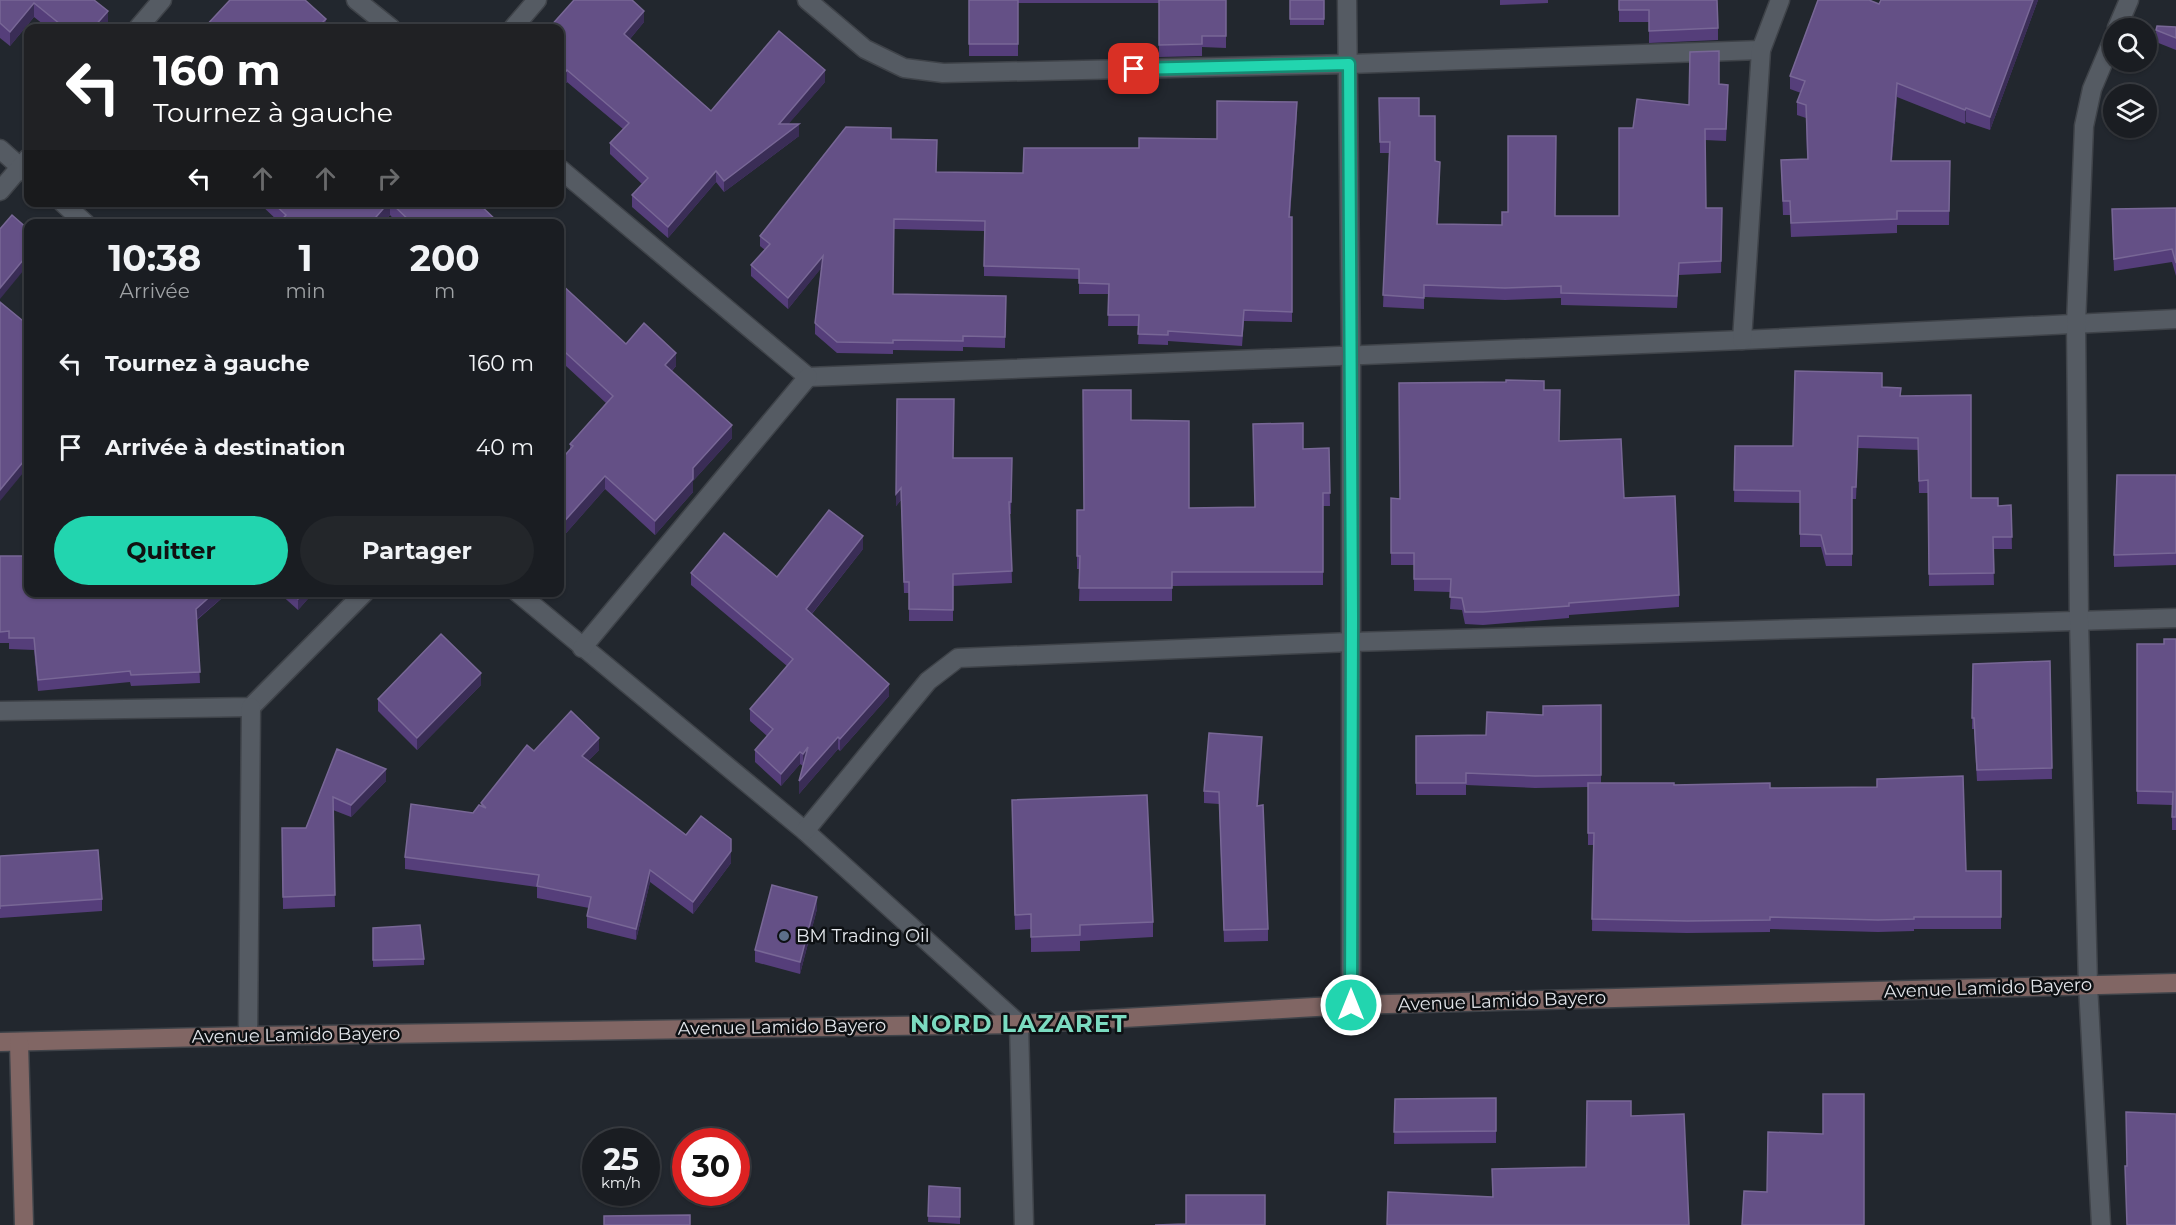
<!DOCTYPE html>
<html lang="fr">
<meta charset="utf-8">
<style>
:root{--surface:#1a1d22;--page:#23262a;--text:#f1f3f6;--muted:#9fa2a5;--line:#383b40;--accent:#22d5af}
body{margin:0;font-family:Montserrat,sans-serif;background:var(--page);color:var(--text);height:100vh;display:flex;flex-direction:column;font-size:22px;white-space:nowrap}
*{box-sizing:border-box;margin:0}
p{font-size:20px;color:var(--muted)}
.icon{flex:none;width:33px;height:33px;fill:none;stroke:currentColor;stroke-width:2;stroke-linecap:round;stroke-linejoin:round}
.map{position:relative;flex:1;overflow:hidden}
.side{position:absolute;left:24px;top:219px;width:540px;height:378px;display:flex;flex-direction:column;background:var(--surface);border-radius:12px;box-shadow:0 2px 4px #0004,0 0 0 2px var(--line)}
.side>*{flex:none}
.hud{position:absolute;left:24px;top:24px;width:540px;height:183px;border-radius:12px;box-shadow:0 2px 4px #0004,0 0 0 2px var(--line);background:#202124;color:#fff;overflow:hidden}
.tools{position:absolute;left:2103px;top:18px;display:grid;gap:12px}
.tools a{display:grid;place-items:center;width:54px;height:54px;border-radius:50%;background:var(--surface);box-shadow:0 2px 4px #0004,0 0 0 2px var(--line);font-size:30px}
.speed{position:absolute;left:582px;top:1128px;display:flex;gap:12px;font-size:30px;font-weight:700;text-align:center}
.speed>*{display:grid;place-content:center;width:78px;height:78px;border-radius:50%;background:var(--surface);box-shadow:0 2px 4px #0004,0 0 0 2px var(--line);line-height:1}
.speed small{font-size:15px;font-weight:400}
.speed .limit{border:9px solid #d22;background:#fff;color:#111}
.pin{position:absolute;display:grid;place-items:center;width:51px;height:51px;color:#fff;margin:-26px;border-radius:12px;box-shadow:0 3px 9px #0006}
.me{position:absolute;width:66px;margin:-33px;rotate:0deg;stroke-linejoin:round;filter:drop-shadow(0 0 4px #0008)}
.turn{display:flex;align-items:center;gap:21px;height:126px;padding:0 30px;font-size:27px}
.turn .icon{width:78px;height:78px;stroke-width:2.5}
.turn b{display:block;font-size:42px;line-height:51px}
.lanes{display:flex;align-items:center;height:57px;padding:0 30px;background:#0003;justify-content:center;gap:30px;direction:ltr}
.lanes .off{opacity:.35}
.eta{display:flex;justify-content:space-evenly;align-items:center;height:102px;text-align:center}
.eta b{font-size:36px;font-weight:700;line-height:42px}
.primary-button{display:flex;gap:12px;margin-top:auto;padding:12px 30px}
.primary-button a{flex:1;height:69px;border-radius:36px;background:var(--accent);color:#111;font-size:24px;font-weight:700;line-height:69px;text-align:center}
.primary-button a+a{background:var(--page);color:var(--text)}
ul{padding:0;list-style:none}
li{display:flex;align-items:center;gap:18px;height:84px;padding:0 30px}
li div{flex:1}
li b{display:block;font-size:22px}
li em{font-style:normal}
.map>svg:first-child{display:block}
.lines{fill:none;stroke-linecap:round;stroke-linejoin:round}
.street-casing{stroke:#3f4349;stroke-width:21}
.secondary-casing{stroke:#3f4349;stroke-width:21}
.street{stroke:#555b63;stroke-width:18}
.secondary{stroke:#816664;stroke-width:18}
.wall{fill:#553e7a}
.shaded-wall{fill:#3a2d56}
.building{fill:#645086;stroke:#786796;stroke-width:1.5}
.route-casing{stroke:#168a72;stroke-width:15}
.route{stroke:#22d5af;stroke-width:10}
.service-dot{fill:#5c6f8a;stroke:#0d1013;stroke-width:2}
.labels{text-anchor:middle;stroke-width:5;stroke-linejoin:round;paint-order:stroke}
.poi-label{font-size:18px;fill:#e3e6eb;stroke:#0d1013;text-anchor:start}
.street-label{font-size:18px;fill:#e3e6eb;stroke:#0d1013}
.district-label{font-size:24px;font-weight:bold;letter-spacing:1.5px;fill:#7bdbc0;stroke:#0d1013}
</style>
<div class="map">
<svg width="2176" height="1225" viewBox="0 0 2176 1225">
<rect width="100%" height="100%" fill="#22272e"/>
<g class="lines">
<g class="street-casing">
<g id="street">
<path d="M356,0L391,28"/>
<path d="M807,0L865,49L904,68L943,73L1349,64L1761,50"/>
<path d="M1347,0L1351,355V1005"/>
<path d="M138,28L162,0"/>
<path d="M513,28L537,0"/>
<path d="M2117,28L2129,0"/>
<path d="M0,149L28,174"/>
<path d="M560,169L808,377L1742,340L2176,319"/>
<path d="M0,191L28,158"/>
<path d="M62,202L86,224"/>
<path d="M1742,340L1761,50L1780,0"/>
<path d="M517,592L805,831L1019,1024L1024,1225"/>
<path d="M582,648L808,377"/>
<path d="M0,711L251,707L365,592"/>
<path d="M805,831L928,681L958,658L1352,642L2176,618"/>
<path d="M248,1036L251,707"/>
<path d="M2101,1225L2088,985L2079,620L2076,324L2084,126L2092,89L2114,37"/>
</g>
</g>
<g class="secondary-casing">
<g id="secondary">
<path d="M0,1042L248,1036L1019,1024L1351,1005L2176,983"/>
<path d="M19,1042L24,1225"/>
</g>
</g>
<use href="#street" class="street"/>
<use href="#secondary" class="secondary"/>
</g>
<g class="wall">
<path d="M0,0H94L108,25L105,28H48L34,17L10,46L0,38Z"/>
<path d="M969,0H1226V48L1202,47V56L1159,57V3H1018V56H969Z"/>
<rect x="1290" y="0" width="34" height="25"/>
<path d="M1500,0H1548V3L1500,5Z"/>
<path d="M1619,0L1718,28V40L1649,43V22H1619Z"/>
<path d="M1881,0H2038L1990,130L1966,122L1965,124L1897,97L1892,161H1950L1949,225H1897V233L1791,237L1790,215H1783L1781,160L1807,159L1806,118L1797,115V102L1801,93L1790,89V76L1879,4Z"/>
<path d="M644,22L630,39L711,111L825,82L788,124L799,136L724,192L716,182L668,238L632,207V195L642,184L610,154V143L623,129L567,82L560,90V28Z"/>
<path d="M2176,27V50L2156,42V30Z"/>
<path d="M1719,84L1728,97L1726,141L1705,140L1706,208H1722L1721,273L1679,275L1677,308L1561,305V298L1505,300L1424,297V309L1383,307L1389,153H1380L1379,98L1419,116L1440,173L1438,224L1502,225V212L1555,216H1619L1633,128L1689,105Z"/>
<path d="M1297,112L1290,217H1292V322L1244,321L1242,346L1168,341V345L1138,344L1139,326H1108L1109,294H1079V279L984,276V231L894,229L893,294L1006,296L1005,348L963,347V351L893,350V354L837,353L815,334V323L821,268L788,309L751,276V265L765,250L760,246V236L891,139L936,172L1023,173L1139,148L1217,139Z"/>
<path d="M258,202H477L500,224H398L390,215L382,224H278L279,222Z"/>
<path d="M2176,208V276L2172,262L2114,271L2112,221L2167,209Z"/>
<path d="M560,283L626,344L676,366L672,371L732,438L693,481V492L655,535L605,489L560,540V461L570,450V444L606,403L566,366L562,371L560,369Z"/>
<path d="M1882,387L1901,396L1971,498L1998,506L2011,505L2012,549H1993L1994,585L1929,586L1928,493H1919L1918,450L1858,448L1856,499H1852V566H1826L1821,547H1800V503L1734,502L1735,446H1793Z"/>
<path d="M1544,390L1559,441L1624,498L1679,595V607L1569,615V618L1483,625L1465,624L1462,610L1450,609L1451,592L1414,591V565H1391V498L1400,499Z"/>
<path d="M897,399L953,458H1012L1011,514H1010L1012,583L953,586V621H909V593H904L901,500L896,506Z"/>
<path d="M1131,420L1189,508L1254,507L1303,449L1329,448L1330,506H1323V585L1172,586V601H1079L1080,569H1077V510H1084Z"/>
<path d="M2176,475V565L2114,567V555Z"/>
<path d="M863,549L812,614L889,696L840,751L838,749L799,794L803,766L800,764L781,786L755,762V750L767,736L750,721V709L787,666L691,585V573L777,577Z"/>
<path d="M0,556L28,592H229L197,620L200,683L131,686L130,682L38,691L34,650L9,649V643H0Z"/>
<path d="M278,592H314L298,610Z"/>
<path d="M2176,639V830H2172V805L2137,804V644H2164Z"/>
<path d="M2050,661L2052,779L1977,781L1974,729H1972L1973,664Z"/>
<path d="M481,685L417,750L378,711V699Z"/>
<path d="M1601,705V783L1770,788L1966,871H2001V929H1914V931L1878,932L1770,929V932L1687,933L1592,931L1593,845H1588V787L1535,788L1466,785V795H1416V736L1486,735L1543,715Z"/>
<path d="M337,749L386,781L351,817L333,810L335,907L283,909L282,828H306Z"/>
<path d="M1262,749L1258,806L1268,929V941L1224,942L1219,804L1204,803V791Z"/>
<path d="M599,750L588,761L686,835L731,863L693,914L650,882L636,940L587,928V916L589,908L537,898V887L405,869V857L473,813L481,806V803L534,751Z"/>
<path d="M1012,800L1153,922V937L1080,941V951L1031,952V929L1015,930Z"/>
<path d="M0,856L102,899V911L0,918V921Z"/>
<path d="M817,909L800,974L755,962V950Z"/>
<path d="M373,928L424,959V965L373,967Z"/>
<path d="M1496,1098V1143L1394,1144L1395,1099Z"/>
<path d="M929,1186L960,1188V1224L928,1222Z"/>
</g>
<g class="shaded-wall">
<path d="M2033,0H2038L1990,130V117Z"/>
<path d="M34,3V17L10,46V32Z"/>
<path d="M108,11V25L105,28H93Z"/>
<path d="M644,11V22L624,46V34Z"/>
<path d="M326,19V28H317Z"/>
<path d="M567,70V82L560,90V79Z"/>
<path d="M825,70V82L779,135V124Z"/>
<path d="M1897,83V97L1891,174V161Z"/>
<path d="M1297,102V112L1289,227V217Z"/>
<path d="M1966,108V122L1965,124V110Z"/>
<path d="M799,124V136L724,192V181Z"/>
<path d="M716,171V182L668,238V227Z"/>
<path d="M390,202V215L382,224H370Z"/>
<path d="M28,254V265L0,299V288Z"/>
<path d="M823,256V266L788,309V298Z"/>
<path d="M566,353V366L562,371V358Z"/>
<path d="M676,353V366L665,378V365Z"/>
<path d="M732,425V438L693,481V492L655,535V521L693,468Z"/>
<path d="M28,456V467L0,501V490Z"/>
<path d="M605,476V489L560,540V526Z"/>
<path d="M901,488V500L896,506V494Z"/>
<path d="M863,536V549L806,621V609Z"/>
<path d="M215,592H229L196,620V609Z"/>
<path d="M304,592H314L298,610V599Z"/>
<path d="M481,673V685L417,750V738Z"/>
<path d="M889,684V696L840,751V739Z"/>
<path d="M838,737V749L799,794V781Z"/>
<path d="M1262,737V749L1257,818V806Z"/>
<path d="M599,738V750L582,767V756Z"/>
<path d="M808,747L803,766V754Z"/>
<path d="M800,752V764L781,786V774Z"/>
<path d="M386,769V781L351,817V805Z"/>
<path d="M731,851V863L693,914V902Z"/>
<path d="M650,870V882L636,940V929Z"/>
<path d="M817,897V909L800,974V962Z"/>
</g>
<g class="building">
<path d="M0,0H94L108,11L93,28H65L34,3L10,32L0,23Z"/>
<path d="M230,0H305L326,19L317,28H204Z"/>
<path d="M574,0H632L644,11L624,34L711,111L779,31L825,70L779,124H799L724,181L716,171L668,227L632,195L648,178L610,143L629,123L567,70L560,79V28H549Z"/>
<rect x="969" y="0" width="49" height="44"/>
<path d="M1159,0H1226V36H1202V44L1159,45Z"/>
<rect x="1290" y="0" width="34" height="19"/>
<path d="M1619,0H1717L1718,28L1649,31V10H1619Z"/>
<path d="M1818,0H1869L1879,4L1881,0H2033L1990,117L1966,108L1965,110L1897,83L1891,161H1950L1949,211H1897V219L1791,223L1790,201H1783L1781,160L1808,159L1806,105L1797,102L1805,81L1790,76Z"/>
<path d="M2157,26L2176,27V38L2156,30Z"/>
<path d="M1719,51V84L1728,85L1726,129H1705L1706,208H1722L1721,261L1679,263L1677,296L1561,293V286L1505,288L1424,285V298L1383,295L1390,142H1380L1379,98H1419V116H1435V161L1440,162L1437,224L1502,225V212H1508V136H1556L1555,216H1619V128H1633L1637,99L1689,105L1690,52Z"/>
<path d="M1217,101L1297,102L1289,217H1292V312L1244,310L1242,336L1168,331V335L1138,334L1139,315H1108L1109,284L1079,283V269L984,266L985,221L894,219L893,294L1006,296L1005,337L963,336V341L893,340V343L837,342L815,323L823,256L788,298L751,265L770,244L760,236L846,127L891,128V139L937,140L936,172L1023,173L1024,148H1139V138L1217,139Z"/>
<path d="M272,202H389L370,224H278L286,215Z"/>
<path d="M390,202H477L500,224H413Z"/>
<path d="M2176,208V263L2172,249L2114,259L2112,209Z"/>
<path d="M12,215L28,229V254L0,288V229Z"/>
<path d="M560,283L626,344L644,323L676,353L665,365L732,425L693,468V479L655,521L605,476L560,526V461L573,446L570,444L613,396L566,353L562,358L560,356Z"/>
<path d="M0,302L28,325V456L0,490Z"/>
<path d="M1795,371L1882,373V387L1901,388L1900,396L1971,395V498H1998V506L2011,505L2012,537H1993L1994,573L1929,574L1928,480L1919,481L1918,438L1858,436L1856,487H1852V554H1826L1821,535L1800,534V491L1734,490L1735,446H1793Z"/>
<path d="M1506,380L1544,381V390H1560L1559,441L1621,439L1624,498L1675,496L1679,595L1569,603V606L1483,612H1465L1462,598L1450,597L1451,579H1414V553H1391V498L1400,499L1399,383L1506,382Z"/>
<path d="M1083,390H1131V420L1189,421V508L1255,507L1253,424L1303,423V449L1329,448L1330,493H1323V572H1172V588H1079L1080,556H1077V510H1084Z"/>
<path d="M897,399H954L953,458H1012L1011,502H1009L1012,571L953,574V610L909,609V582H904L901,488L896,494Z"/>
<path d="M2117,475H2176V553L2114,555Z"/>
<path d="M829,510L863,536L806,609L889,684L840,739L838,737L799,781L808,747L803,754L800,752L781,774L755,750L773,729L750,709L793,659L691,573L724,533L777,577Z"/>
<path d="M0,556H28V592H215L196,609L200,672L131,675L130,671L38,680L34,638H9V631L0,632Z"/>
<path d="M291,592H304L298,599Z"/>
<path d="M441,634L481,673L417,738L378,699Z"/>
<path d="M2164,639H2176V817H2172L2173,792L2137,791V644H2164Z"/>
<path d="M2050,661L2052,768L1977,770L1974,718H1972L1973,664Z"/>
<path d="M1601,705V775L1535,776L1466,773V783H1416V736L1486,735L1487,712L1543,715V706Z"/>
<path d="M571,711L599,738L582,756L686,835L701,816L731,839V851L693,902L650,870L636,929L587,916L591,897L537,886L539,875L405,857L411,804L473,813L479,805L486,808L481,803L527,745L534,751Z"/>
<path d="M1209,733L1262,737L1257,806L1263,805L1268,929L1224,930L1219,792L1204,791Z"/>
<path d="M337,749L386,769L351,805L333,797L335,895L283,897L282,828H306Z"/>
<path d="M1963,776L1966,871H2001V917H1914V919L1878,920L1770,917V920L1687,921L1592,919L1594,833H1588V783H1674V785L1770,783V788L1877,787V779Z"/>
<path d="M1147,795L1153,922L1080,925V935L1031,937V914L1015,915L1012,800Z"/>
<path d="M98,850L102,899L0,906V909V856Z"/>
<path d="M772,885L817,897L800,962L755,950Z"/>
<path d="M420,925L424,959L373,960V928Z"/>
<path d="M1823,1094H1864V1225H1742L1744,1191L1767,1192L1768,1132L1823,1134Z"/>
<path d="M1496,1098V1131L1394,1132L1395,1099Z"/>
<path d="M1587,1101H1631V1116L1684,1114L1689,1225H1387L1388,1192L1493,1197L1492,1169L1586,1167Z"/>
<path d="M2126,1112L2176,1114V1225H2127L2125,1166H2127Z"/>
<path d="M929,1186L960,1188V1217L928,1216Z"/>
<path d="M1186,1195H1265V1225H1155L1186,1224Z"/>
<path d="M690,1215V1225H604V1216Z"/>
</g>
<g class="lines">
<g class="route-casing">
<path id="route" d="M1134,69L1349,64L1352,618L1351,1005"/>
</g>
<use href="#route" class="route"/>
</g>
<circle class="service-dot" cx="784" cy="936" r="6"/>
<g class="labels">
<g class="poi-label">
<text x="796" y="942">BM Trading Oil</text>
</g>
<g class="street-label">
<text transform="translate(1988 988) rotate(-2)" y="6">Avenue Lamido Bayero</text>
<text transform="translate(1502 1001) rotate(-2)" y="6">Avenue Lamido Bayero</text>
<text transform="translate(782 1027) rotate(-1)" y="6">Avenue Lamido Bayero</text>
<text transform="translate(296 1035) rotate(-1)" y="6">Avenue Lamido Bayero</text>
</g>
<g class="district-label">
<text x="1019" y="1032">NORD LAZARET</text>
</g>
</g>
</svg>
<div class="tools">
<a><svg class="icon" aria-label="search" viewBox="0 0 24 24"><circle cx="10" cy="10" r="6"/><path d="M15 15l6 6"/></svg></a>
<a><svg class="icon" aria-label="layers" viewBox="0 0 24 24"><path d="M12 4l9 5-9 5-9-5zM3 14l9 5 9-5"/></svg></a>
</div>
<div class="speed"><div>25<small>km/h</small></div><div class="limit">30</div></div>
<div class="pin" style="left:1134px;top:69px;background:#d93025"><svg class="icon" aria-label="arrive" viewBox="0 0 24 24"><path d="M6 21V4h12l-3 4 3 4H6"/></svg></div>
<svg class="me" style="left:1351px;top:1005px" viewBox="-20 -20 40 40"><circle r="17" fill="#22d5af" stroke="#fff" stroke-width="3"/><path d="M0-11L8 9 0 5-8 9z" fill="#fff"/></svg>
<div class="hud">
<div class="turn"><svg class="icon" aria-label="left" viewBox="0 0 24 24"><path d="M17 20v-9H6M10 6l-5 5 5 5"/></svg><div><b>160 m</b>Tournez à gauche</div></div>
<div class="lanes"><svg class="icon" aria-label="left" viewBox="0 0 24 24"><path d="M17 20v-9H6M10 6l-5 5 5 5"/></svg><svg class="icon off" aria-label="ahead" viewBox="0 0 24 24"><path d="M12 20V5M6 11l6-6 6 6"/></svg><svg class="icon off" aria-label="ahead" viewBox="0 0 24 24"><path d="M12 20V5M6 11l6-6 6 6"/></svg><svg class="icon off" aria-label="right" viewBox="0 0 24 24"><path d="M7 20v-9h11M14 6l5 5-5 5"/></svg></div>
</div>
<section class="side">
<div class="eta">
<div><b>10:38</b><p>Arrivée</p></div>
<div><b>1</b><p>min</p></div>
<div><b>200</b><p>m</p></div>
</div>
<ul>
<li><svg class="icon" aria-label="left" viewBox="0 0 24 24"><path d="M17 20v-9H6M10 6l-5 5 5 5"/></svg><div><b>Tournez à gauche</b></div><em>160 m</em></li>
<li><svg class="icon" aria-label="arrive" viewBox="0 0 24 24"><path d="M6 21V4h12l-3 4 3 4H6"/></svg><div><b>Arrivée à destination</b></div><em>40 m</em></li>
</ul>
<div class="primary-button"><a>Quitter</a><a>Partager</a></div>
</section>
</div>
